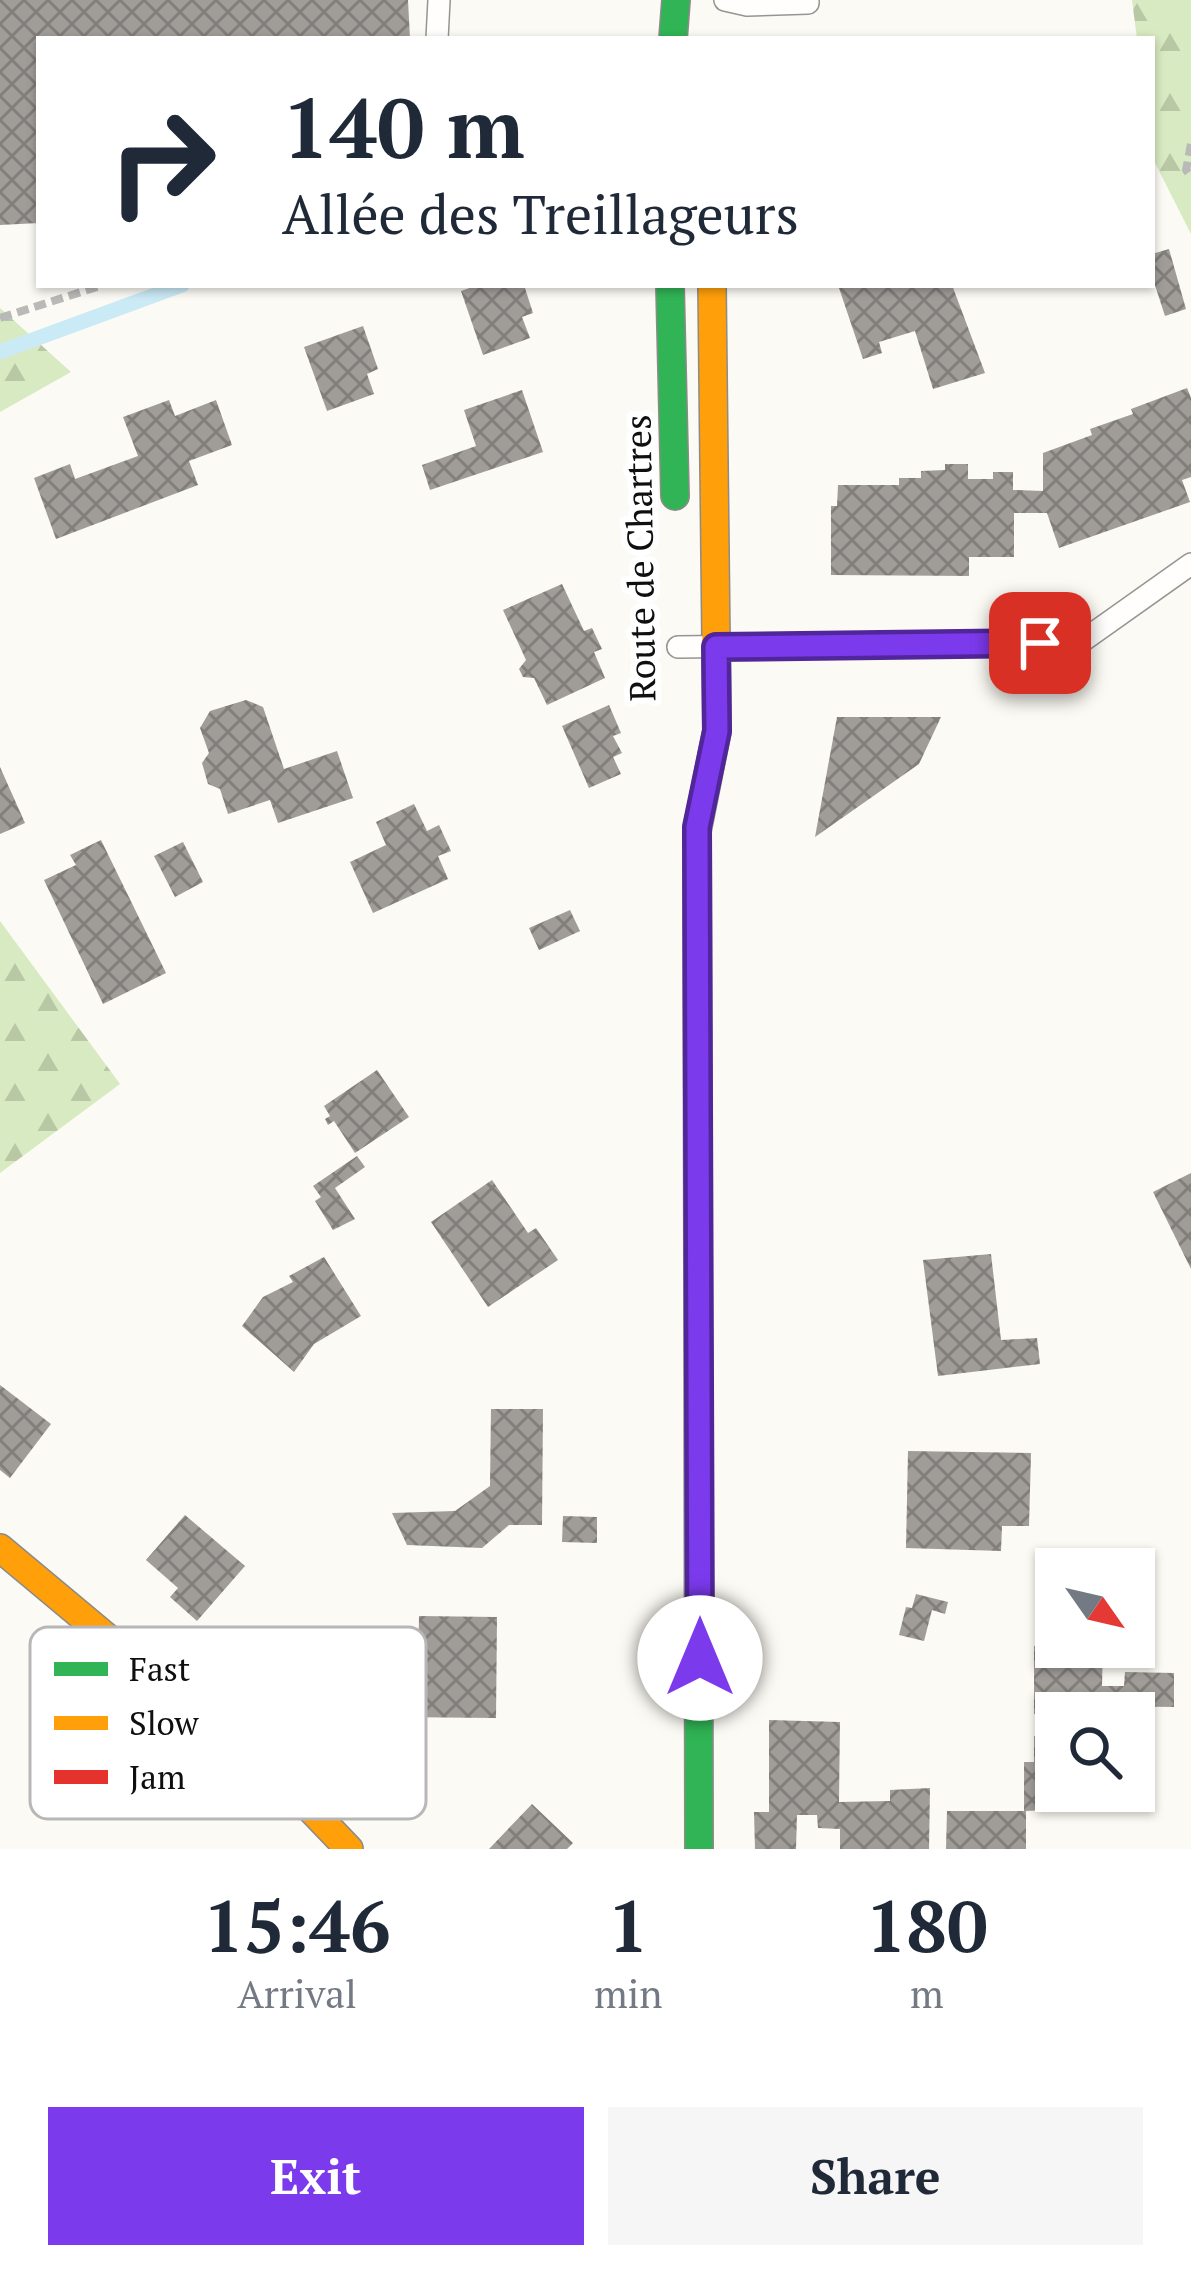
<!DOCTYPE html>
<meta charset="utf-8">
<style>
:root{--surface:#fff;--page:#f6f6f7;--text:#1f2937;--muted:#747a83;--accent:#7c3aed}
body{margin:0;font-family:"PT Serif",serif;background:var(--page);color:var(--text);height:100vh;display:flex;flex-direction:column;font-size:45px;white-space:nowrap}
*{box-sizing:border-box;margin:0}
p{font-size:39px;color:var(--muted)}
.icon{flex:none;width:66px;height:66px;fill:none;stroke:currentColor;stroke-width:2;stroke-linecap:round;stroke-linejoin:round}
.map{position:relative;height:1849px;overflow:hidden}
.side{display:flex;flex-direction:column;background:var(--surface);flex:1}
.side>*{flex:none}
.top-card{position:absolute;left:36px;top:36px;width:1119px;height:252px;border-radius:0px;box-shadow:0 3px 9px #0004;background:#fff;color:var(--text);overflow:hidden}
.needle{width:78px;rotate:124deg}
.controls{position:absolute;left:1035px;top:1548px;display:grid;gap:24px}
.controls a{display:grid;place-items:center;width:120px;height:120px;border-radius:0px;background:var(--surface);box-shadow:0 3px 9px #0004;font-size:60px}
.pin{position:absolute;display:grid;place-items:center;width:102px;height:102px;color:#fff;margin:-51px;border-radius:24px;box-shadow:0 6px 18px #0006}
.me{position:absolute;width:132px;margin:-66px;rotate:0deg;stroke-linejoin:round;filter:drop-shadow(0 0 9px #0008)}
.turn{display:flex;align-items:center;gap:42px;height:252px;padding:0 48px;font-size:54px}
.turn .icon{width:156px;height:156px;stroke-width:2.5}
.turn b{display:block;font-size:84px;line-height:102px}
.eta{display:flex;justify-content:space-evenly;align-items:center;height:204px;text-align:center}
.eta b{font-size:72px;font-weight:700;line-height:84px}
.cta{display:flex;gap:24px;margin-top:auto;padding:24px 48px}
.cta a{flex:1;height:138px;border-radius:0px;background:var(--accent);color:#fff;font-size:48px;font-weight:700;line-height:138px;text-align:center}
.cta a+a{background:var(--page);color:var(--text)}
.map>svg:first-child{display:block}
.forest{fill:url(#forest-firs)}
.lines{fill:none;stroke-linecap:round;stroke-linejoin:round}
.stream{stroke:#caeaf6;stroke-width:15}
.building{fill:url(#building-cross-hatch)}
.lane-casing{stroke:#969592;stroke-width:24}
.fast-casing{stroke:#8c8b89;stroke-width:30}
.slow-casing{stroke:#8c8b89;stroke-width:30}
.jam-casing{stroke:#8c8b89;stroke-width:30}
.path{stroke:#b9b9b8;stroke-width:8;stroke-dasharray:12 6;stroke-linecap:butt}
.lane{stroke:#fffefd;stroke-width:21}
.fast{stroke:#30b455;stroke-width:27}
.slow{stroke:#ff9f0a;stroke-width:27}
.jam{stroke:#e5322d;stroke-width:27}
.route-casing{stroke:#51269a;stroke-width:30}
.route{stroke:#7c3aed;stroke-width:21}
.labels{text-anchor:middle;stroke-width:12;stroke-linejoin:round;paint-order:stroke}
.street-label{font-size:36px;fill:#0f0f0f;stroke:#fff}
.key{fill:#fff;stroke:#b7b7b7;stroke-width:3}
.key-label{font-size:33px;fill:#0f0f0f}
</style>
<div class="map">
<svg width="1191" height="1849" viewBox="0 0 1191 1849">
<defs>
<pattern id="forest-firs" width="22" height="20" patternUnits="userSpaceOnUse" patternTransform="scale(3)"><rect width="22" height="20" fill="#d8eac1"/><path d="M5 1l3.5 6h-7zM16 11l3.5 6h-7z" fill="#b8c8a5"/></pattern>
<pattern id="building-cross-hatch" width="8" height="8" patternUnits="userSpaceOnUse" patternTransform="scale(3)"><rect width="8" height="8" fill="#a09d99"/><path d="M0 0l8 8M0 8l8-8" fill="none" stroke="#817e7b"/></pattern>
</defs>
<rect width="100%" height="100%" fill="#fcfaf4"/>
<g class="forest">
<path d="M1132,0H1191V234L1153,159L1152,39H1137Z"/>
<path d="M0,308L71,372L0,412Z"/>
<path d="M0,921L120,1084L0,1173Z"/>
</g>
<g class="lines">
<path class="stream" d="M0,352L182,285"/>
</g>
<g class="building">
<path d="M0,0H408L410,39H39V223L0,225Z"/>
<path d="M1169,249L1186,309L1165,316L1152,276V254Z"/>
<path d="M478,285H524L533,313L522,317L530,338L483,355L461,291Z"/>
<path d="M838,285H952L985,373L933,389L915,331L879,342L882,353L863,359Z"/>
<path d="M363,326L378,369L367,374L374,394L327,411L304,347Z"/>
<path d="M1187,388L1191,398V477L1182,480L1190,502L1059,548L1047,513H1014V557H969V576L831,575V506H837L838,485H899V478H921V471L945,470V464H968V479H993V472H1013V490L1043,491V453L1092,435L1090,429L1133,414L1131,409Z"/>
<path d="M522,390L543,452L430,490L422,465L476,446L464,410Z"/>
<path d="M169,400L175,416L216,400L232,445L189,461L198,485L56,539L34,478L70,464L75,479L138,456L123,417Z"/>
<path d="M562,584L584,631L592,628L602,649L594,652L605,678L547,705L534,678L523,677L519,669L526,660L503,610Z"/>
<path d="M246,700L263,707L284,769L337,751L353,798L278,823L270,800L228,814L220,789L208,784L202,763L209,753L200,728L210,711Z"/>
<path d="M609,705L621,733L613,736L622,753L613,757L621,774L589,788L562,726Z"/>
<path d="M837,717H941L919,764L815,837Z"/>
<path d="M0,767L25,823L0,834Z"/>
<path d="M414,804L427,831L439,825L451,851L438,856L448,879L373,913L350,862L386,845L376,822Z"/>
<path d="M101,840L166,973L103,1004L44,880L76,865L70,855Z"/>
<path d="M183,842L203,882L175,897L154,856Z"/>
<path d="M570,910L580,931L539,950L529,928Z"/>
<path d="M377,1070L409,1117L355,1153L334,1121L328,1125L325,1119L330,1116L324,1106Z"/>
<path d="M357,1156L365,1167L335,1188L355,1219L333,1230L315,1201L321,1197L313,1186Z"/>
<path d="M1191,1173V1269L1153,1192Z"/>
<path d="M492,1180L528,1233L536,1228L558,1260L488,1307L431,1222Z"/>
<path d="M991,1254L1001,1340L1037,1338L1040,1364L938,1376L923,1260Z"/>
<path d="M324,1257L361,1316L314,1344L294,1372L242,1326L263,1297L293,1282L289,1276Z"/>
<path d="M0,1385L51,1424L10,1478L0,1470Z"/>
<path d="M491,1409H543L542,1525H509L482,1548L407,1545L392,1513L455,1511L490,1486Z"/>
<path d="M908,1451L1031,1453L1029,1526H1002L1001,1551L906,1548Z"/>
<path d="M185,1515L245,1566L197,1621L170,1597L178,1588L146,1560Z"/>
<path d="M563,1516L597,1517V1543L562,1542Z"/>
<path d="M916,1594L948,1602L945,1614L932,1610L924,1641L899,1635L906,1607L912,1608Z"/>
<path d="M419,1616L497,1617L496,1718L396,1717L397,1677H418Z"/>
<path d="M1034,1646L1103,1647L1102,1686H1124L1125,1672L1174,1673V1707L1102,1706V1713L1034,1714Z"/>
<path d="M769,1720L840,1722L839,1802L890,1801V1790L930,1788L929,1849H840V1829L818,1828L817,1815H797L796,1849H755L754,1812H769Z"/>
<path d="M1034,1736H1056V1791H1101V1807L1026,1811V1849H946L947,1811H1024V1762H1034Z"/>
<path d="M532,1804L573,1843L567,1849H489Z"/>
</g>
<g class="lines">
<g class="lane-casing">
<g id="lane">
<path d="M725,0L747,5L808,3V0"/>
<path d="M437,39L439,0"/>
<path d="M678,647L1081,642L1191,564"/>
</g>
</g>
<g class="fast-casing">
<g id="fast">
<path d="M673,39L676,0"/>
<path d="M670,285L675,496"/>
<path d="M698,1265L699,1849"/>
</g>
</g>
<g class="slow-casing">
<g id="slow">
<path d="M697,831L717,731L712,285"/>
<path d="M0,1548L303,1801L349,1849"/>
</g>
</g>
<g class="jam-casing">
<path id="jam" d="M697,831L698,1265"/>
</g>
<g class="path">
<path d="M1191,144L1186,170L1191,177"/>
<path d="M0,318L103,285"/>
</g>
<use href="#lane" class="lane"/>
<use href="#fast" class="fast"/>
<use href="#slow" class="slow"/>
<use href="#jam" class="jam"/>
</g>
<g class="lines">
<g class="route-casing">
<path id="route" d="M700,1658L697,827L717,731L716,647L1040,643"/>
</g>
<use href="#route" class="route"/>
</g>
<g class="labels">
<g class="street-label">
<text transform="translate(640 558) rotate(-91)" y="13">Route de Chartres</text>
</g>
</g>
<rect x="30" y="1627" width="396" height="192" rx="18" class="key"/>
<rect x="54" y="1662" width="54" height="14" fill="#30b455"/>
<rect x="54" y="1716" width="54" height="14" fill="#ff9f0a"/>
<rect x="54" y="1770" width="54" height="14" fill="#e5322d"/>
<g class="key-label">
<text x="129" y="1681">Fast</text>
<text x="129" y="1735">Slow</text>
<text x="129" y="1789">Jam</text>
</g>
</svg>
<div class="controls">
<a><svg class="needle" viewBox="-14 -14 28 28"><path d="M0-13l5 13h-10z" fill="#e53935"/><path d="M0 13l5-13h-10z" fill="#747a83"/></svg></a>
<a><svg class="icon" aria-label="search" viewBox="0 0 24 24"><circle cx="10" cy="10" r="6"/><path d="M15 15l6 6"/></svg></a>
</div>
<div class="pin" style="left:1040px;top:643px;background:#d93025"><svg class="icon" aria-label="arrive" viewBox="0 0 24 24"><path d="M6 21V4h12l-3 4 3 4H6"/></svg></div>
<svg class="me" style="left:700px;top:1658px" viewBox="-20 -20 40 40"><circle r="19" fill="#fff"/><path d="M0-13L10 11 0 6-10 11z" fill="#7c3aed"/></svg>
<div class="top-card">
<div class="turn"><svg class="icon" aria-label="right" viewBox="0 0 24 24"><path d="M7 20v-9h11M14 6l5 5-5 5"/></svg><div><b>140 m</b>Allée des Treillageurs</div></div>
</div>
</div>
<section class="side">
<div class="eta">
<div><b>15:46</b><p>Arrival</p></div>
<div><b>1</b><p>min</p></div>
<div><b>180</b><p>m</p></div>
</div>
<div class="cta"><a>Exit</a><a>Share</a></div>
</section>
